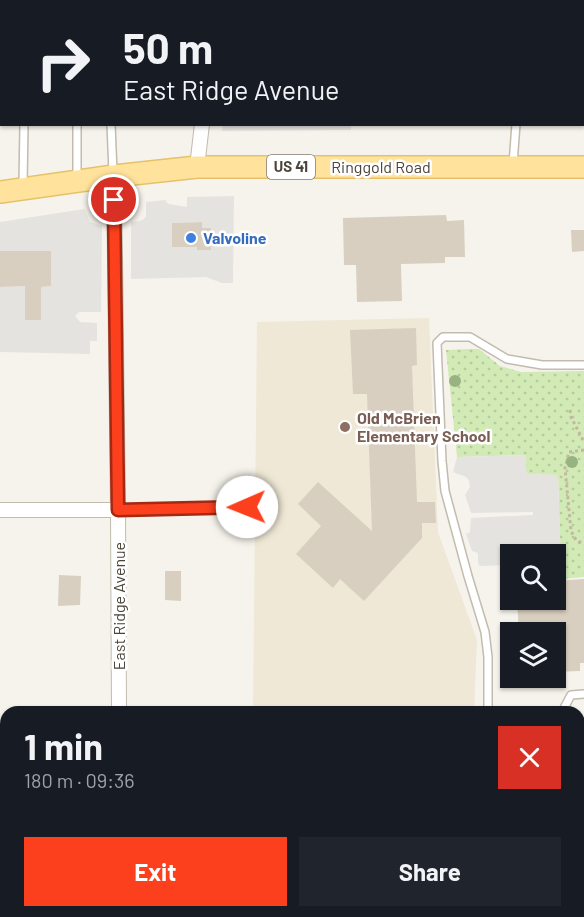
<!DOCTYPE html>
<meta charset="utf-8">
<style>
:root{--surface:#171b24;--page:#20242c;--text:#f1f3f6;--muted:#9ea1a6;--accent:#fc3f1d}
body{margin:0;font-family:Barlow,sans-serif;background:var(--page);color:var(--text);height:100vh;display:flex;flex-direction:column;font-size:22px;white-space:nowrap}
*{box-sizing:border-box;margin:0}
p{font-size:20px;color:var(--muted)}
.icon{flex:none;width:33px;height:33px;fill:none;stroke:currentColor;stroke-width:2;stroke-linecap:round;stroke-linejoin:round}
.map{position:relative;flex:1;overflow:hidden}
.side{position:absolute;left:0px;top:706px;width:585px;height:212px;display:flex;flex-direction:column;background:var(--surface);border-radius:18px 18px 0 0;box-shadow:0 2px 4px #0004}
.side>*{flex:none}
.hud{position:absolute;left:0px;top:0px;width:585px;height:126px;box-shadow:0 2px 4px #0004;background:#171b24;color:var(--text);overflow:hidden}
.tools{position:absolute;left:500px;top:544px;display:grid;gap:12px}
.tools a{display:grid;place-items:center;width:66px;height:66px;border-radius:0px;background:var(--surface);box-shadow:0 2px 4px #0004;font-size:30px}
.pin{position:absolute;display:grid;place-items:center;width:51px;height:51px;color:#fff;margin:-26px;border:3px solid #fff;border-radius:50%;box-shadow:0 2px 6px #0007}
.me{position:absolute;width:66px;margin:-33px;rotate:269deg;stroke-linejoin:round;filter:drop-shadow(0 0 4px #0008)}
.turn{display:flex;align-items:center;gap:21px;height:126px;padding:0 24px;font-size:27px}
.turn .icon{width:78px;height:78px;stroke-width:2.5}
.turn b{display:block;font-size:42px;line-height:51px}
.round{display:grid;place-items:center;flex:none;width:63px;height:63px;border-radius:0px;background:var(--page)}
.headline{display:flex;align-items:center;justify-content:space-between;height:102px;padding:0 24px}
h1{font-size:36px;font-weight:700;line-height:45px}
.button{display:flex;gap:12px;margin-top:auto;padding:12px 24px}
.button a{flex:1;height:69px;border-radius:0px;background:var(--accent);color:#fff;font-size:24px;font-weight:700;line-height:69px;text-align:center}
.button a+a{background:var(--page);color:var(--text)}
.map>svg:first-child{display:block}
.education{fill:#efe8d6}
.grass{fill:url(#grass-dots)}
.parking{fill:#e5e3e0;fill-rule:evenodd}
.building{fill:#d8cfc1}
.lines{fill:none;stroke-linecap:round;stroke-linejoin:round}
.lane-casing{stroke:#c2bbae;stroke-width:10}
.street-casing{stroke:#c2bbae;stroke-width:16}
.primary-casing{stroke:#e6c16a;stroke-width:24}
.path{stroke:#c4b79f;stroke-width:3;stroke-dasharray:3 3;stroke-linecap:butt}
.lane{stroke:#fff;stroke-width:7}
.street{stroke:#fff;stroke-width:14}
.primary{stroke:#ffe39c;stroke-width:21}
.tree{fill:#97b381}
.route-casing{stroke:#a42913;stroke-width:15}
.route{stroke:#fc3f1d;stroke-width:10}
.shop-dot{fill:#3f7fe0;stroke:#fff;stroke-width:2}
.education-dot{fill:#8d6e63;stroke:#fff;stroke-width:2}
.labels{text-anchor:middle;stroke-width:5;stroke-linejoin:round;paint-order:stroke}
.shield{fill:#fff;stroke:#817c74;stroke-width:1.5}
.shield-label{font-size:15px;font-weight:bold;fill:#4b4439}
.street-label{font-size:16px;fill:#4b4439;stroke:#fff}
.shop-label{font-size:16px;font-weight:bold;fill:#366cbe;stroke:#fff;text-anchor:start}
.education-label{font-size:16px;font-weight:bold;fill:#785e54;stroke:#fff;text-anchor:start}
</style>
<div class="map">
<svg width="584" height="917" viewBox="0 0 584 917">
<defs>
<pattern id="grass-dots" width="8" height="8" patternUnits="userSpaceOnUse" patternTransform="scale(1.5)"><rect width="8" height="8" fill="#d2eab5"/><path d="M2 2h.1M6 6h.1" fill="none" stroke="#b6ca9c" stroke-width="1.8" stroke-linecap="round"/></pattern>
</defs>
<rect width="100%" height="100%" fill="#f6f3ec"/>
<path class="education" d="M429,318L438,532L477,640L474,712H253L257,322Z"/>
<path class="grass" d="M468,349H479L500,366L521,372L584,371V577L561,579L558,475L527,474L526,471L525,455L457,457L446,350Z"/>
<g class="parking">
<path d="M223,124H351V130L222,131Z"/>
<path d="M234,196L233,283H222L206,277L131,279V222L140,221L144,219L146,216V202L166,200V202L169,204L187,207V197ZM202,222V228H211V250H197V247H172V223Z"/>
<path d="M84,209L90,222L102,226L101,312H79L75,316L80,322L97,323V341H90V354L0,352V287L25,286L41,320V287L51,286V251H0V222Z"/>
<path d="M526,455V470L527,474L558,475L561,563H555V555H510V565L480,566L478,563V553L472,551L466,534L470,532L471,518L533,515V512L471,513L465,495L470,487L469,481L466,477L453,472L457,457Z"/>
</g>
<g class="building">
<path d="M446,215L447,221L464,220L465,257H445V263L401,264L402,301L357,302L356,265H344L343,218Z"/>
<path d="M202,222V228H211V250H197V247H172V223Z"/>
<path d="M571,230H584V251L572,252Z"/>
<path d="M0,251H51V286L41,287V320H25V286L0,287Z"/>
<path d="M416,328L417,365L412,366L417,502H435L436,523H422V538L364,601L340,579L333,588L296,554L321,526L298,504L318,482L372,531L367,394H353L350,330Z"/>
<path d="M165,571H181V601L165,600Z"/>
<path d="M59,575L81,576L80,605L58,606Z"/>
<path d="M584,579V663H580V671L555,672V633H519L517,600H555V581Z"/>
</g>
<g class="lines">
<g class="lane-casing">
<g id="lane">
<path d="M27,2L57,0"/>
<path d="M526,2V0"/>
<path d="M0,3H2"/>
<path d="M77,124V179"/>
<path d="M111,124L113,173"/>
<path d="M513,164L516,124"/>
<path d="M23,185L24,124"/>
<path d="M118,510L247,507"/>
<path d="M488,712V657L485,632L468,576L445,491L442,461L437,343L443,337H470L507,359L542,365H584"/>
<path d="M562,712L571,695L584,694"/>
<path d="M579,862H584"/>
<path d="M498,912L502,917"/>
</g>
</g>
<g class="street-casing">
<g id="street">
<path d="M215,2V0"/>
<path d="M197,167L202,124"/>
<path d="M114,176L118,510L119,712"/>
<path d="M0,510H118"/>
<path d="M120,912V917"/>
</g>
</g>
<g class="primary-casing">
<path id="primary" d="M0,192L114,176L197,167H584"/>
</g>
<g class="path">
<path d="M570,410L571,417L584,442"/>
<path d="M584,450L569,452L565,468L571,531L576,540L584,544"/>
</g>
<use href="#lane" class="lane"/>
<use href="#street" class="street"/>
<use href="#primary" class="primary"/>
</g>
<g class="tree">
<circle cx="455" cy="381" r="6"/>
<circle cx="572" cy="462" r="6"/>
</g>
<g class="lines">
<g class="route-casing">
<path id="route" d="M114,200L118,510L247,507"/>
</g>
<use href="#route" class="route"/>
</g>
<circle class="shop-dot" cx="191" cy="238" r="6"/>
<circle class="education-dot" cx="345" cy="427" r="6"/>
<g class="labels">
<rect class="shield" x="267" y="155" width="48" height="24" rx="4.5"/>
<g class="shield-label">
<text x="291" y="172">US 41</text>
</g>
<g class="street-label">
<text x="381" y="173">Ringgold Road</text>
<text transform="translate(119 606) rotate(-90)" y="6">East Ridge Avenue</text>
</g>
<g class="shop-label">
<text x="203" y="244">Valvoline</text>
</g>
<g class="education-label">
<text x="357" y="424">Old McBrien<tspan x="357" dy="18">Elementary School</tspan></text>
</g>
</g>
</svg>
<div class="tools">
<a><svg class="icon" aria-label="search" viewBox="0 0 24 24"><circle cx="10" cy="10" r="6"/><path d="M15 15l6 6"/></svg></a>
<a><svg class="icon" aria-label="layers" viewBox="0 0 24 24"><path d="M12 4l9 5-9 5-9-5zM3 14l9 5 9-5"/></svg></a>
</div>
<div class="pin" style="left:114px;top:200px;background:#d93025"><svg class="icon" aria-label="arrive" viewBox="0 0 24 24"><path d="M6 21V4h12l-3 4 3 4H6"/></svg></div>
<svg class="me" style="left:247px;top:507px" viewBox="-20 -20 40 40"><circle r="19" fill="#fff"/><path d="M0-13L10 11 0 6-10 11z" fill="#fc3f1d"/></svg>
<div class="hud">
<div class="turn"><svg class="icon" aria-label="right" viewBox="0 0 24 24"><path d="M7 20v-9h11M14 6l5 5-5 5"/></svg><div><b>50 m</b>East Ridge Avenue</div></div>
</div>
<section class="side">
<div class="headline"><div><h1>1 min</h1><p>180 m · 09:36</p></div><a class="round" style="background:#d93025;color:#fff"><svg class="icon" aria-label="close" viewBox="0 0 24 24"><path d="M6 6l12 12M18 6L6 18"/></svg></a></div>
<div class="button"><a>Exit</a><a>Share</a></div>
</section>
</div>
